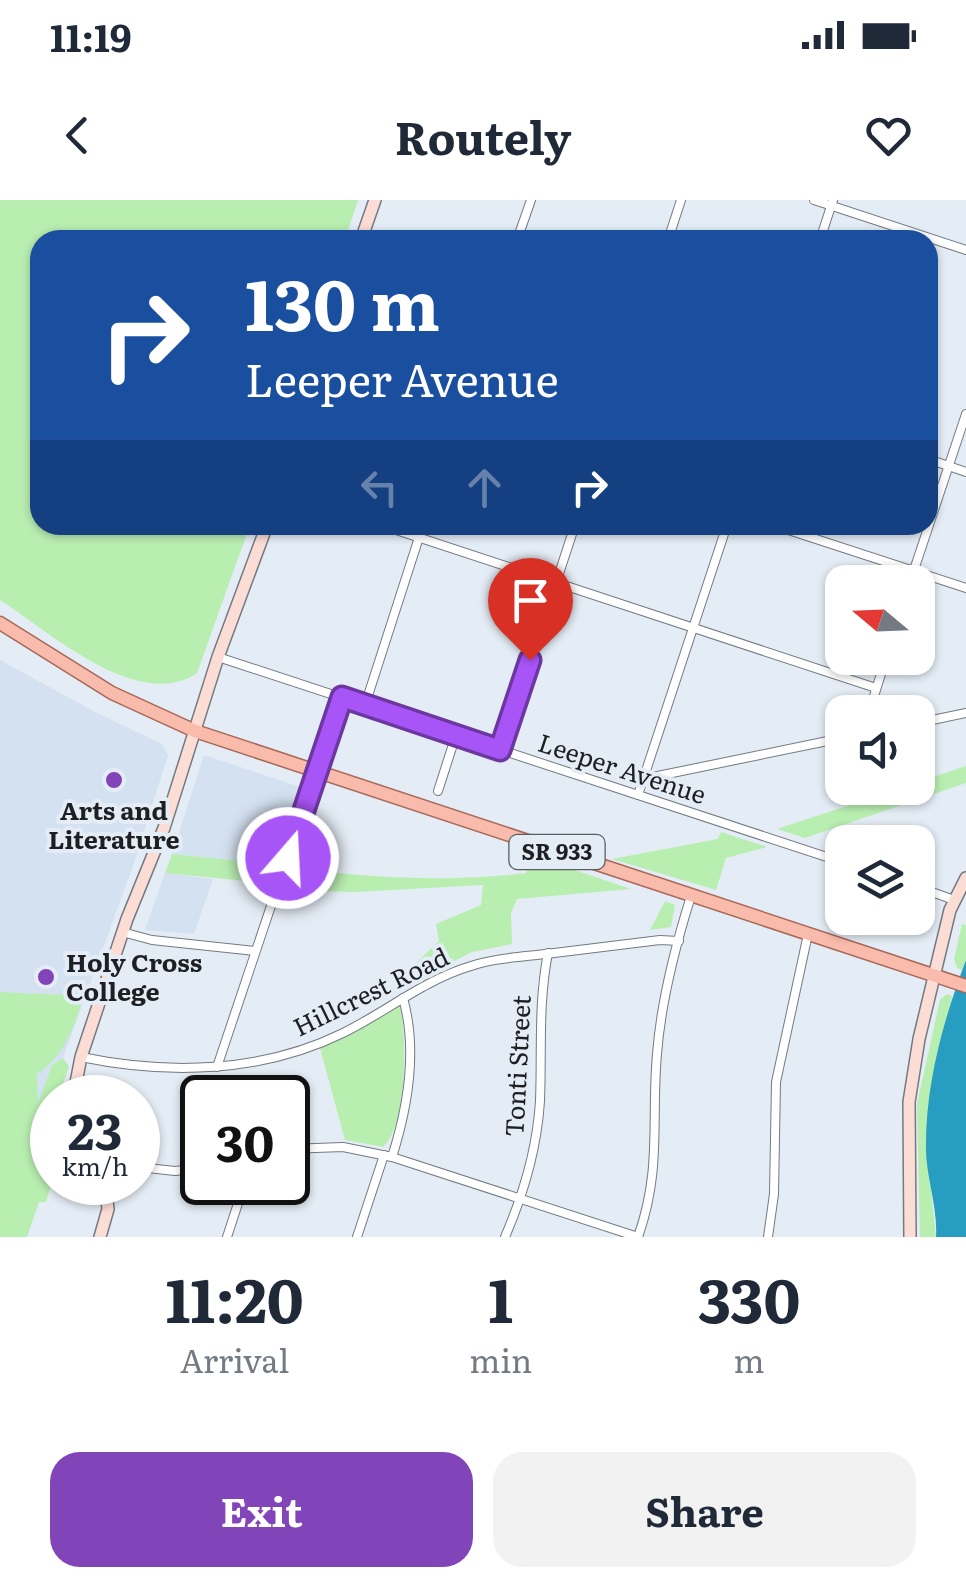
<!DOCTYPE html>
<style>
:root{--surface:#fff;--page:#f2f2f3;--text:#1f2937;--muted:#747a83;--accent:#8244b9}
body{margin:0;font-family:Literata,serif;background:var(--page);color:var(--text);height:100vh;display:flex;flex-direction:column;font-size:38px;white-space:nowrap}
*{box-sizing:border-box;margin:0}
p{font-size:32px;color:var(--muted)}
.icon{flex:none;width:55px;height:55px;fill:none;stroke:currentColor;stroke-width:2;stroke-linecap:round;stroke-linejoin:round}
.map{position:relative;height:1037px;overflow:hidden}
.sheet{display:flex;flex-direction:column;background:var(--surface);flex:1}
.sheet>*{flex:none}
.guide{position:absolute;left:30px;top:30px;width:908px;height:305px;border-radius:30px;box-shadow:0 2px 8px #0004;background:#1a4fa0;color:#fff;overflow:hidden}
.needle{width:65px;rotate:289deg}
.controls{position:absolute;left:825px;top:365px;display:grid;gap:20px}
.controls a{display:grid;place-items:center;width:110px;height:110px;border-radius:20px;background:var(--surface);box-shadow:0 2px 8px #0004;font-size:50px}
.speed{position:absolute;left:30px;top:875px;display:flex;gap:20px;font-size:50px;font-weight:700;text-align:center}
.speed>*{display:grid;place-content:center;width:130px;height:130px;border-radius:50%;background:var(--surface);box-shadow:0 2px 8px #0004;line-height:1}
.speed small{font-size:25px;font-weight:400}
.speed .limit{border:5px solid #111;border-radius:15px;background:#fff;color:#111}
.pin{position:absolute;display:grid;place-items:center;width:85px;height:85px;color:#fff;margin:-102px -42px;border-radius:50% 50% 50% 0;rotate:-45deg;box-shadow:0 0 10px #0007}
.pin .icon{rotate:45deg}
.me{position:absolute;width:110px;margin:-55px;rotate:19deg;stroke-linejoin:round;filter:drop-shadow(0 0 8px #0008)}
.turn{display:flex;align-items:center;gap:35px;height:210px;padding:0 50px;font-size:45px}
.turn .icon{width:130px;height:130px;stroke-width:2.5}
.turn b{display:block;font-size:70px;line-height:85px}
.lanes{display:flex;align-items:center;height:95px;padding:0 50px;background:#0003;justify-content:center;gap:50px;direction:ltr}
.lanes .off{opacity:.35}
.eta{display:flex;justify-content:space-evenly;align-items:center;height:170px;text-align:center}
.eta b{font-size:60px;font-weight:700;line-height:70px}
.action{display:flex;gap:20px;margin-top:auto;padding:20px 50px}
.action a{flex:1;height:115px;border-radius:30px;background:var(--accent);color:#fff;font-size:40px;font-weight:700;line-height:115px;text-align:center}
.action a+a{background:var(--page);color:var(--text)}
.status{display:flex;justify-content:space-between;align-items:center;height:70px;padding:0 50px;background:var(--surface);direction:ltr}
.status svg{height:28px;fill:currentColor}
header{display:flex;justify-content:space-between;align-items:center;height:130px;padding:0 50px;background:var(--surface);font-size:45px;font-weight:700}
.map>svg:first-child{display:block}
.built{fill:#d4e1f0}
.green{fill:#b9eeb1}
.water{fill:#279dc1}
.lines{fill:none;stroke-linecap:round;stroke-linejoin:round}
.street-casing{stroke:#737a82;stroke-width:10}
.secondary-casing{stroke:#737a82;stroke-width:14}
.primary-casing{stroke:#a96758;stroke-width:15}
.street{stroke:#fff;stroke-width:8}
.secondary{stroke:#fcddd5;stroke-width:11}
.primary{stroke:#f8bbac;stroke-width:12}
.route-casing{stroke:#6d37a1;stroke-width:25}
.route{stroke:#a855f7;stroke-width:18}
.poi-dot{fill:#8244b9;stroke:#e4ecf5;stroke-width:4}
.labels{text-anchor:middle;stroke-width:8;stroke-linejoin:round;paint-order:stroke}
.shield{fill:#e4ecf5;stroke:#595c62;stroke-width:2.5}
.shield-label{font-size:22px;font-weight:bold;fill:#1d1f23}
.street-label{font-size:25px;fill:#1d1f23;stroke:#e4ecf5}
.poi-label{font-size:25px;font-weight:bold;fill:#1d1f23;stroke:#e4ecf5}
</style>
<div class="status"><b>11:19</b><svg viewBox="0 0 49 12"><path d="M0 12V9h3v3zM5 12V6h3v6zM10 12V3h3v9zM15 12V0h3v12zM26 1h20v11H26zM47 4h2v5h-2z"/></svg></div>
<header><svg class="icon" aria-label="back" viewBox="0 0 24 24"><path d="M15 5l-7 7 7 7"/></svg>Routely<svg class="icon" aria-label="heart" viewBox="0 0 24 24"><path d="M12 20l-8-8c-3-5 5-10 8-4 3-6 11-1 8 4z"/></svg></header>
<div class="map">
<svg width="966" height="1037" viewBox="0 0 966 1037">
<rect width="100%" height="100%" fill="#e4ecf5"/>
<g class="built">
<path d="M0,460L95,512L162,544L168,555L133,666L63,858L52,865L0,1014Z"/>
<path d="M204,555L300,587L273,664L172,654Z"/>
<path d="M165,673L213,679L194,734L145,730Z"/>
</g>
<g class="green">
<path d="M0,0H358L345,40H40V325H250L197,473C139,513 48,431 0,400Z"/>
<path d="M966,566V583L805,638L777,629L902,588H918V582Z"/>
<path d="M721,632L767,647L726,658L716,690L612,659L718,639Z"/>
<path d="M172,654L273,664L265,683L165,673Z"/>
<path d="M530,655L631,689L517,699L511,713L512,744L472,752L418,780L412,767L439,741L436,724L481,705L483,685L355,692L287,690L295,669C371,677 449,683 526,673Z"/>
<path d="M665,701L675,705L671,727L650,730Z"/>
<path d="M962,724L966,725V760L962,770L957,768L954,759Z"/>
<path d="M0,792L83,796C75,827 64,856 37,874L38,903L52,865L63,858L69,866L59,897L52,898V982L46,1002H39L27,1037H0Z"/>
<path d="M947,794L952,796L926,944L936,1037H920L917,904L940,800Z"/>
<path d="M400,805C407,838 408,924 383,947L345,940L320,848L352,834Z"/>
</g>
<path class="water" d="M966,760V1037H936C938,1006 925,975 926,944C926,882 944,818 966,760Z"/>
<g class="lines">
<g class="street-casing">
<g id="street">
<path d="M814,0L966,50"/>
<path d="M517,40L531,0"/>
<path d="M668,40L681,0"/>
<path d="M820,40L833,0"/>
<path d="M928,259L966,272"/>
<path d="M381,325L876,488"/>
<path d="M773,325L966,388"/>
<path d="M910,382L966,214"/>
<path d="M218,457L842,662"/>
<path d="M365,505L423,325"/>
<path d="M869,512L886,458"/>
<path d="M918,523L966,513"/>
<path d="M501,550L575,325"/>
<path d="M643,579L842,538"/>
<path d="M438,591L456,535"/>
<path d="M638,595L727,325"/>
<path d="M918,687L954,700"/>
<path d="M122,732L152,740L255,751"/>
<path d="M81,857C168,875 262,873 343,833C386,812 424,780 471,766C495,758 521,757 546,754C584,749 622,745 660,740L679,741"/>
<path d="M217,867L341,497"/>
<path d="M288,949L343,947L392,957L638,1037"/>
<path d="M392,957C408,907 418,851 403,798"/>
<path d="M138,967L175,971L202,968"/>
<path d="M227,1037L245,982"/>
<path d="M357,1037L384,955"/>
<path d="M505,1037C524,993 537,950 540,901C542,851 538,804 548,753"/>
<path d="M638,1037C662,969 651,921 657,854C661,802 675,747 691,696"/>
<path d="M768,1037L774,994L776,882L808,734"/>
</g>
</g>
<g class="secondary-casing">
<g id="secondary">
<path d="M361,40L375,0"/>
<path d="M73,898L81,857L127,719L164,628L218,457L267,325"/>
<path d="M100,1037L108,1009L105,982"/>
<path d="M910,1037L909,902L919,839L950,710L966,678"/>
</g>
</g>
<g class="primary-casing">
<path id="primary" d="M0,423L112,493L195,531L966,786"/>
</g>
<use href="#street" class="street"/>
<use href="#secondary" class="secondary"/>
<use href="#primary" class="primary"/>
</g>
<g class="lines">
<g class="route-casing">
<path id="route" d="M288,658L342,497L500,550L530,460"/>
</g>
<use href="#route" class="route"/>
</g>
<g class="poi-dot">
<circle cx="114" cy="580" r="10"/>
<circle cx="46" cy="777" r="10"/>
</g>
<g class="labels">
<rect class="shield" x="509.5" y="635" width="95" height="34" rx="8"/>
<g class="shield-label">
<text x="557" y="660">SR 933</text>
</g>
<g class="street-label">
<text transform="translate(622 569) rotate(18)" y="9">Leeper Avenue</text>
<text transform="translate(371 792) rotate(-26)" y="9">Hillcrest Road</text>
<text transform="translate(518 866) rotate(-87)" y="9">Tonti Street</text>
</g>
<g class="poi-label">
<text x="114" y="620">Arts and<tspan x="114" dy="29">Literature</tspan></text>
<text x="66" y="772" text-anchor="start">Holy Cross<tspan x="66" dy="29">College</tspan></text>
</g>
</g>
</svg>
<div class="controls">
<a><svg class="needle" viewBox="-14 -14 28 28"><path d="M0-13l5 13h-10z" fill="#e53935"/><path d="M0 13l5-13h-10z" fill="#747a83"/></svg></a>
<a><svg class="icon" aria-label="sound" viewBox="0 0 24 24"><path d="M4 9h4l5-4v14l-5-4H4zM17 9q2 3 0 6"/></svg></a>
<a><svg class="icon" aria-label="layers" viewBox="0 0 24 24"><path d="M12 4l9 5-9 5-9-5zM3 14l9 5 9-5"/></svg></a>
</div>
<div class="speed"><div>23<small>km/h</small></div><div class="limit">30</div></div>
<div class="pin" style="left:530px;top:460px;background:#d93025"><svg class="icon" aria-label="arrive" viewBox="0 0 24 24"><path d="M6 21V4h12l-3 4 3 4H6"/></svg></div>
<svg class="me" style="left:288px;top:658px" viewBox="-20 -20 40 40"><circle r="17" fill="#a855f7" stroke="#fff" stroke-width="3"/><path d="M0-11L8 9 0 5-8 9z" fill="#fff"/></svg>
<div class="guide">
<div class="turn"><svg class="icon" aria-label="right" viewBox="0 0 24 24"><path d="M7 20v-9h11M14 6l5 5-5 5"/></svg><div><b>130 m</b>Leeper Avenue</div></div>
<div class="lanes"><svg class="icon off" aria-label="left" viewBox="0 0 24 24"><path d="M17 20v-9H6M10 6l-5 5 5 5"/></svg><svg class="icon off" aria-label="ahead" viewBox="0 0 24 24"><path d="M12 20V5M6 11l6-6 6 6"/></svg><svg class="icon" aria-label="right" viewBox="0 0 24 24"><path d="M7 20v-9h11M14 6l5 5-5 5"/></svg></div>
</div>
</div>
<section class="sheet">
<div class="eta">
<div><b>11:20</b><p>Arrival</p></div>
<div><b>1</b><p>min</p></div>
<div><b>330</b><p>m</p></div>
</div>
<div class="action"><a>Exit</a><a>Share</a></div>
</section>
